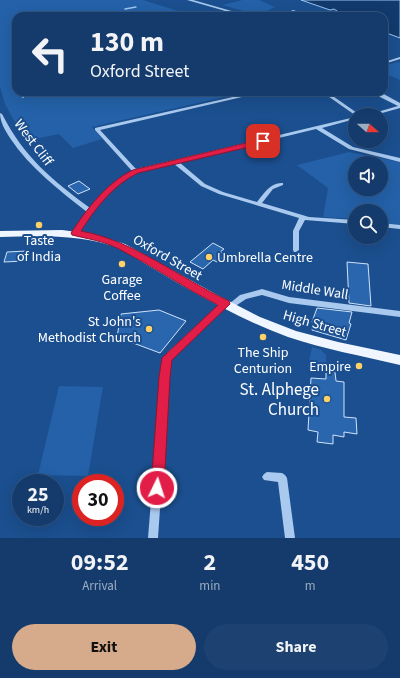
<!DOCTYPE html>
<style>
:root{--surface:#143b6b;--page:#1d4271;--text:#f1f3f6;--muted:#9dadc1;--line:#33557e;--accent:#d6ab8b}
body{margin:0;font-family:"Source Sans 3",sans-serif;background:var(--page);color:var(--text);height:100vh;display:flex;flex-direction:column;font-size:15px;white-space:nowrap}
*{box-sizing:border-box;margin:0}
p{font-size:13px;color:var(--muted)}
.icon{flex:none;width:22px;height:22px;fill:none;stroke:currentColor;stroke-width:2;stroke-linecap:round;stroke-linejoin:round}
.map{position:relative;height:538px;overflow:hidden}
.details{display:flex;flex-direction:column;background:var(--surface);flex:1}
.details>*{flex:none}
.top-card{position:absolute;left:12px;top:12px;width:376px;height:84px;border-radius:12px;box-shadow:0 4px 16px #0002,0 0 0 1px var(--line);background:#143b6b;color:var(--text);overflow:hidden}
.needle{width:26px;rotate:111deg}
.tools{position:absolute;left:348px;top:108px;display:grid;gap:8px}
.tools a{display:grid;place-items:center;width:40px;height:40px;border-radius:50%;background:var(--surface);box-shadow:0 4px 16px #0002,0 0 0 1px var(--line);font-size:20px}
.speed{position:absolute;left:12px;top:474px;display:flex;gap:8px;font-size:20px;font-weight:700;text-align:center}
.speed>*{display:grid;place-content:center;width:52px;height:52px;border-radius:50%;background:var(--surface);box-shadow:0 4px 16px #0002,0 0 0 1px var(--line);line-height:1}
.speed small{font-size:10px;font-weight:400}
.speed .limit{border:6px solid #d22;background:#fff;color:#111}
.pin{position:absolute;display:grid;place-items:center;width:34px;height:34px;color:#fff;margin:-17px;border-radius:8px;box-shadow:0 2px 6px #0006}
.me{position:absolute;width:44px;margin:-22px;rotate:4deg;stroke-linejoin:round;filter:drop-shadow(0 0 3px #0008)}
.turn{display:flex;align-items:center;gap:14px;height:84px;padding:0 12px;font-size:18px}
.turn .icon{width:52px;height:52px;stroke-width:2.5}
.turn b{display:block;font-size:28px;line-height:34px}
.eta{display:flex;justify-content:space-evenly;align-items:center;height:68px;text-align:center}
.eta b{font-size:24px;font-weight:700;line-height:28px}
.action{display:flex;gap:8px;margin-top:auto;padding:8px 12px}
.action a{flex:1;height:46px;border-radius:24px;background:var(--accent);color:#111;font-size:16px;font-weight:700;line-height:46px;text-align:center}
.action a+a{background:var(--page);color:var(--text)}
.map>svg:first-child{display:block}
.green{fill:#2461a8;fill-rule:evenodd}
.water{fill:#123a6d;stroke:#9cc4f0}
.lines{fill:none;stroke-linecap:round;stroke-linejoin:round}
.stream-far1{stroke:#9cc4f0;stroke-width:1.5}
.stream{stroke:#9cc4f0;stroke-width:2}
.building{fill:#2a66ad;stroke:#cfe3fa}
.minor{fill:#a9c9ee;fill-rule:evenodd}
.major{fill:#f0f6ff;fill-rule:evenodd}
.route{fill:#e11d48;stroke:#92132f}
.poi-dot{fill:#ffd166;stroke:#1b4f8f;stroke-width:1.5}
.labels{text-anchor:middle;stroke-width:4;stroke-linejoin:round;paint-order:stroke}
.street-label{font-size:14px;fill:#fff;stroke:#1b4f8f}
.poi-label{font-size:14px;fill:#fff;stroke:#1b4f8f}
.near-poi-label{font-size:17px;fill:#fff;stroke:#1b4f8f;text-anchor:end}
</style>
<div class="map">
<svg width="400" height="538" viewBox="0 0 400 538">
<rect width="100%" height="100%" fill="#1b4f8f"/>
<g class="green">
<path d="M0,0H143L194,16H16V92H246L92,127L102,139L73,148L59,134L25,141L5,104L0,87Z"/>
<path d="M243,0H259L275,7L258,15L222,5Z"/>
<path d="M398,62L400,63V80L384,73V66Z"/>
<path d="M349,152L400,162V226L381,223V211H355V219L323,217L328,188L297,165ZM355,163H381V189H355Z"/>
<path d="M312,347L321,350L326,355V365L324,369L308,367Z"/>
<path d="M59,386L103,387L88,476L38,475Z"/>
</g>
<path class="water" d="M301,0H400V38L384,32V16H348L343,15L334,9L330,10Z"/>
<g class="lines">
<g class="stream-far1">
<path d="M125,9L136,7"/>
<path d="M104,15L106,16"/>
<path d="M91,16L99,14"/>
</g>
<path class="stream" d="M23,92V97"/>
</g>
<g class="building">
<path d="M79,181L90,189L78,194L68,186Z"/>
<path d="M213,243L224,249L220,252L225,255L217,262L213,260L203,269L190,262Z"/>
<path d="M26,251L24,261L4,262L7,252Z"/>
<path d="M347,262L368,264L371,306L349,303Z"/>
<path d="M317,308L352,312L349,323L351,324L346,340L312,330L314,322H312Z"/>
<path d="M159,310L186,321L160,353L117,337L121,314Z"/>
<path d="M326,371L335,372L336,381L344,382V417L356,418L357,434L344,432V437L333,435V444L317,442L318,432L308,430L311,378L326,379Z"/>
</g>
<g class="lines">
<g class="minor">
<path d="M187,0H193L249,16H243Z"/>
<path d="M293,10L296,11L287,15L288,16L282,15Z"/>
<path d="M400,57V59L384,64V62Z"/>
<path d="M255,92H263L100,130L136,169L355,117V119L322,128L353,147L400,158V162L349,149L316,129L179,162L205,184L223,192L257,202C264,193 271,182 283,183V185L273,189L262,203L309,217L355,220V224L305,220L299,231V250L296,252H294L293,250V231L299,218L219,194L201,186L173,163C162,166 148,168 137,172C112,182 92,213 77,234H73L72,233L87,212C59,190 30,168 10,138C5,130 0,122 0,113L2,114C24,157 52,180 90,208C101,193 115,180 132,171L95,130V128Z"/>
<path d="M322,92H327L360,115H355Z"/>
<path d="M375,92H380L400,103V108L375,115H367L398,106L380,97Z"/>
<path d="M381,223L400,225V229L381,227Z"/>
<path d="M262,289L289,297L400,311V317L289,303L262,295L246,299L231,309L227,306L174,356L170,362L158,538H148L162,362L168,352L222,302L225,301L229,304L240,295Z"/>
<path d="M267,472L282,473L285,475L287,478L295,538H285L278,482L264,480L262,477L264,474Z"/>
</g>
<path class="major" d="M62,230L92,234L125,244L221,297L260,317L296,331L338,342L400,355V365C362,356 324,349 288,337C228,315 173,280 119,248C80,234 41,236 0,237V231Z"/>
</g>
<path class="route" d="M263,139L266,140V143L138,173C113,185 95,209 81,231C135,241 179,278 229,301L230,304L172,360L170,377L164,488L162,492L157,494L153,492L151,488L159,377L162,358L218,305C184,288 153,266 119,249C104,241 88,239 72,235L71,233C87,209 106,183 133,170Z"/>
<g class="poi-dot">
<circle cx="39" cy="225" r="4"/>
<circle cx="209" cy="257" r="4"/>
<circle cx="122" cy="264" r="4"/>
<circle cx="149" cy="329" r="4"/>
<circle cx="263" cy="337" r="4"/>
<circle cx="359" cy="366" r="4"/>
<circle cx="327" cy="399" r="4"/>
</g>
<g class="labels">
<g class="street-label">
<text transform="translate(34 142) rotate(53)" y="5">West Cliff</text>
<text transform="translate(168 257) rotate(30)" y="5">Oxford Street</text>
<text transform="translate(315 289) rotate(9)" y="5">Middle Wall</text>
<text transform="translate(315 323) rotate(16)" y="5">High Street</text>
</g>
<g class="poi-label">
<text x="39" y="245">Taste<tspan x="39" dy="16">of India</tspan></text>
<text x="217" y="262" text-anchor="start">Umbrella Centre</text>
<text x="122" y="284">Garage<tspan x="122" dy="16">Coffee</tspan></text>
<text x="141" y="326" text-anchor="end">St John's<tspan x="141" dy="16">Methodist Church</tspan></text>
<text x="263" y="357">The Ship<tspan x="263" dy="16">Centurion</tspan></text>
<text x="351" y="371" text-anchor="end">Empire</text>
</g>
<g class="near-poi-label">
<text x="319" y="395">St. Alphege<tspan x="319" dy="20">Church</tspan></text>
</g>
</g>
</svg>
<div class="tools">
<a><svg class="needle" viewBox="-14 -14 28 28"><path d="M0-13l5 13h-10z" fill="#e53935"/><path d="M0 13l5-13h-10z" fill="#9dadc1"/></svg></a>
<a><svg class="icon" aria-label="sound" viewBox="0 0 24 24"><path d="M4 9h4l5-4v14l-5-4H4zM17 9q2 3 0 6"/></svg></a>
<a><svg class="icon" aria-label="search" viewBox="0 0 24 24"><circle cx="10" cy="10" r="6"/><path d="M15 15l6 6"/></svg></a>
</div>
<div class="speed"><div>25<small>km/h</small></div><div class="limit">30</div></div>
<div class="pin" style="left:263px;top:141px;background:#d93025"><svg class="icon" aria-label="arrive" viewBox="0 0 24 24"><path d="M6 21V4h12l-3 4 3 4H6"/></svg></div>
<svg class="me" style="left:157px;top:488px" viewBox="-20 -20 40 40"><circle r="17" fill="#e11d48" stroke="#fff" stroke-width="3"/><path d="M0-11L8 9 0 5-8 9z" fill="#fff"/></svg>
<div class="top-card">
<div class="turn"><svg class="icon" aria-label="left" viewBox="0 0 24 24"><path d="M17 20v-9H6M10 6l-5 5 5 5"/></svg><div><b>130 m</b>Oxford Street</div></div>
</div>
</div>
<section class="details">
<div class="eta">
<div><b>09:52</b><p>Arrival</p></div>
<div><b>2</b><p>min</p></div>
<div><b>450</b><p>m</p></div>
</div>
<div class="action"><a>Exit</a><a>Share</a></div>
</section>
